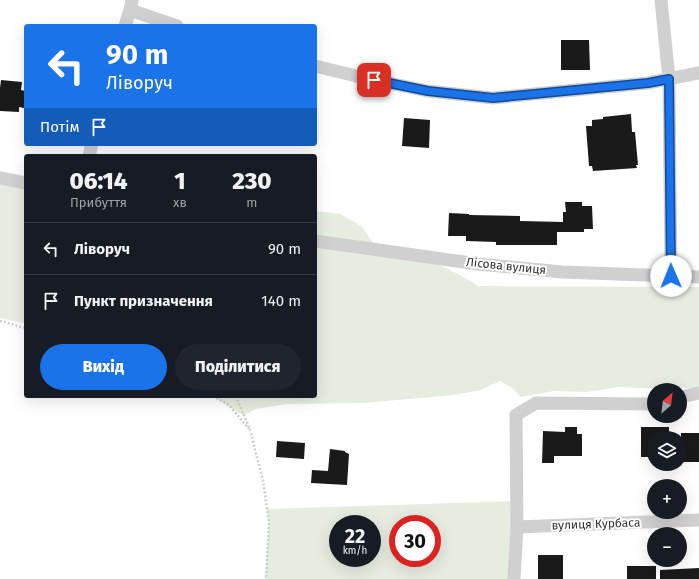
<!DOCTYPE html>
<html lang="uk">
<meta charset="utf-8">
<style>
:root{--surface:#171b24;--page:#20242c;--text:#f1f3f6;--muted:#9ea1a6;--line:#363941;--accent:#1a73e8}
body{margin:0;font-family:"Fira Sans",sans-serif;background:var(--page);color:var(--text);height:100vh;display:flex;flex-direction:column;font-size:15px;white-space:nowrap}
*{box-sizing:border-box;margin:0}
p{font-size:13px;color:var(--muted)}
.icon{flex:none;width:22px;height:22px;fill:none;stroke:currentColor;stroke-width:2;stroke-linecap:round;stroke-linejoin:round}
.map{position:relative;flex:1;overflow:hidden}
.sheet{position:absolute;left:24px;top:154px;width:293px;height:244px;display:flex;flex-direction:column;background:var(--surface);border-radius:4px;box-shadow:0 4px 16px #0002}
.sheet>*{flex:none}
.hud{position:absolute;left:24px;top:24px;width:293px;height:122px;border-radius:4px;box-shadow:0 4px 16px #0002;background:#1a73e8;color:#fff;overflow:hidden}
.needle{width:26px;rotate:28deg}
.fabs{position:absolute;left:647px;top:383px;display:grid;gap:8px}
.fabs a{display:grid;place-items:center;width:40px;height:40px;border-radius:50%;background:var(--surface);box-shadow:0 4px 16px #0002;font-size:20px}
.speed{position:absolute;left:329px;top:515px;display:flex;gap:8px;font-size:20px;font-weight:700;text-align:center}
.speed>*{display:grid;place-content:center;width:52px;height:52px;border-radius:50%;background:var(--surface);box-shadow:0 4px 16px #0002;line-height:1}
.speed small{font-size:10px;font-weight:400}
.speed .limit{border:6px solid #d22;background:#fff;color:#111}
.pin{position:absolute;display:grid;place-items:center;width:34px;height:34px;color:#fff;margin:-17px;border-radius:8px;box-shadow:0 2px 6px #0006}
.me{position:absolute;width:44px;margin:-22px;rotate:359deg;stroke-linejoin:round;filter:drop-shadow(0 0 3px #0008)}
.turn{display:flex;align-items:center;gap:14px;height:84px;padding:0 16px;font-size:18px}
.turn .icon{width:52px;height:52px;stroke-width:2.5}
.turn b{display:block;font-size:28px;line-height:34px}
.then{display:flex;align-items:center;height:38px;padding:0 16px;background:#0003;gap:8px;font-size:15px}
.eta{display:flex;justify-content:space-evenly;align-items:center;height:68px;text-align:center}
.eta b{font-size:24px;font-weight:800;line-height:28px}
.button{display:flex;gap:8px;margin-top:auto;padding:8px 16px}
.button a{flex:1;height:46px;border-radius:24px;background:var(--accent);color:#fff;font-size:16px;font-weight:800;line-height:46px;text-align:center}
.button a+a{background:var(--page);color:var(--text)}
ul{padding:0;list-style:none}
li{display:flex;align-items:center;gap:12px;height:52px;padding:0 16px;border-top:1px solid var(--line)}
li div{flex:1}
li b{display:block;font-size:15px}
li em{font-style:normal}
.map>svg:first-child{display:block}
.green{fill:#e6ecdf;fill-rule:evenodd}
.building{fill:#1a1a1a}
.lines{fill:none;stroke-linecap:round;stroke-linejoin:round}
.path{stroke:#cdcdcd;stroke-width:2.5;stroke-dasharray:2 2;stroke-linecap:butt}
.minor{stroke:#d0d0d0;stroke-width:13}
.route-casing{stroke:#114b97;stroke-width:10}
.route{stroke:#1a73e8;stroke-width:7}
.labels{text-anchor:middle;stroke-width:4;stroke-linejoin:round;paint-order:stroke}
.street-label{font-size:12px;fill:#333;stroke:#fff}
</style>
<div class="map">
<svg width="699" height="579" viewBox="0 0 699 579">
<rect width="100%" height="100%" fill="#fff"/>
<g class="green">
<path d="M0,173L26,178V324L0,318Z"/>
<path d="M315,211L340,214L361,226L374,244L427,259L460,275L478,286L699,287V388H639L619,387L587,392L554,391L521,397L511,387L500,381L481,390L454,395L363,403L287,404L255,409L244,416L212,396H315Z"/>
<path d="M516,501L514,579H265L269,523L267,509ZM338,524H372V558H338ZM398,524H432V558H398Z"/>
</g>
<g class="building">
<path d="M561,40H589L590,70H561Z"/>
<path d="M1,80L22,82L21,90L25,91L24,108L19,107V112L0,111V88Z"/>
<path d="M631,114L632,132H635L638,165H636L637,168L593,171L592,166H589L586,126H592V120L603,119V117Z"/>
<path d="M404,118L430,120L429,148L402,146Z"/>
<path d="M565,202H582V206H592L593,229H584V232H557V245H496V242L466,241V236H448L449,213L469,214V215L520,216V221L563,222V212H566Z"/>
<path d="M565,427H577V434H582V456H554V463H542L543,431L565,432Z"/>
<path d="M641,427H669V438H654V457H641Z"/>
<rect x="681" y="433" width="18" height="29"/>
<path d="M277,441L305,443L304,459L276,457Z"/>
<path d="M330,449L345,451V452L349,454L347,485L311,483L312,470L328,471Z"/>
<rect x="538" y="555" width="25" height="24"/>
<rect x="627" y="566" width="29" height="13"/>
<path d="M699,568V579H660V570Z"/>
</g>
<g class="lines">
<g class="path">
<path d="M0,321L26,328"/>
<path d="M213,396L229,405L249,429"/>
<path d="M236,396L251,432L256,454L263,480L269,523L266,579"/>
</g>
<g class="minor">
<path d="M661,0L669,79L671,276"/>
<path d="M130,10L177,26"/>
<path d="M125,26L130,10L132,0"/>
<path d="M315,66L360,77L428,91L493,98L648,83L699,73"/>
<path d="M89,156L92,144"/>
<path d="M0,178L26,183"/>
<path d="M315,241L478,264L562,272L699,277"/>
<path d="M680,397L699,393"/>
<path d="M517,527L699,520"/>
<path d="M514,579L517,527L516,415L536,403L647,404L654,403"/>
</g>
</g>
<g class="lines">
<g class="route-casing">
<path id="route" d="M374,80L428,91L493,98L648,83L669,79L671,276"/>
</g>
<use href="#route" class="route"/>
</g>
<g class="labels">
<g class="street-label">
<text transform="translate(506 266) rotate(6)" y="4">Лісова вулиця</text>
<text transform="translate(596 524) rotate(-2)" y="4">вулиця Курбаса</text>
</g>
</g>
</svg>
<div class="fabs">
<a><svg class="needle" viewBox="-14 -14 28 28"><path d="M0-13l5 13h-10z" fill="#e53935"/><path d="M0 13l5-13h-10z" fill="#9ea1a6"/></svg></a>
<a><svg class="icon" aria-label="layers" viewBox="0 0 24 24"><path d="M12 4l9 5-9 5-9-5zM3 14l9 5 9-5"/></svg></a>
<a>+</a>
<a>−</a>
</div>
<div class="speed"><div>22<small>km/h</small></div><div class="limit">30</div></div>
<div class="pin" style="left:374px;top:80px;background:#d93025"><svg class="icon" aria-label="arrive" viewBox="0 0 24 24"><path d="M6 21V4h12l-3 4 3 4H6"/></svg></div>
<svg class="me" style="left:671px;top:276px" viewBox="-20 -20 40 40"><circle r="19" fill="#fff"/><path d="M0-13L10 11 0 6-10 11z" fill="#1a73e8"/></svg>
<div class="hud">
<div class="turn"><svg class="icon" aria-label="left" viewBox="0 0 24 24"><path d="M17 20v-9H6M10 6l-5 5 5 5"/></svg><div><b>90 m</b>Ліворуч</div></div>
<div class="then">Потім<svg class="icon" aria-label="arrive" viewBox="0 0 24 24"><path d="M6 21V4h12l-3 4 3 4H6"/></svg></div>
</div>
<section class="sheet">
<div class="eta">
<div><b>06:14</b><p>Прибуття</p></div>
<div><b>1</b><p>хв</p></div>
<div><b>230</b><p>m</p></div>
</div>
<ul>
<li><svg class="icon" aria-label="left" viewBox="0 0 24 24"><path d="M17 20v-9H6M10 6l-5 5 5 5"/></svg><div><b>Ліворуч</b></div><em>90 m</em></li>
<li><svg class="icon" aria-label="arrive" viewBox="0 0 24 24"><path d="M6 21V4h12l-3 4 3 4H6"/></svg><div><b>Пункт призначення</b></div><em>140 m</em></li>
</ul>
<div class="button"><a>Вихід</a><a>Поділитися</a></div>
</section>
</div>
